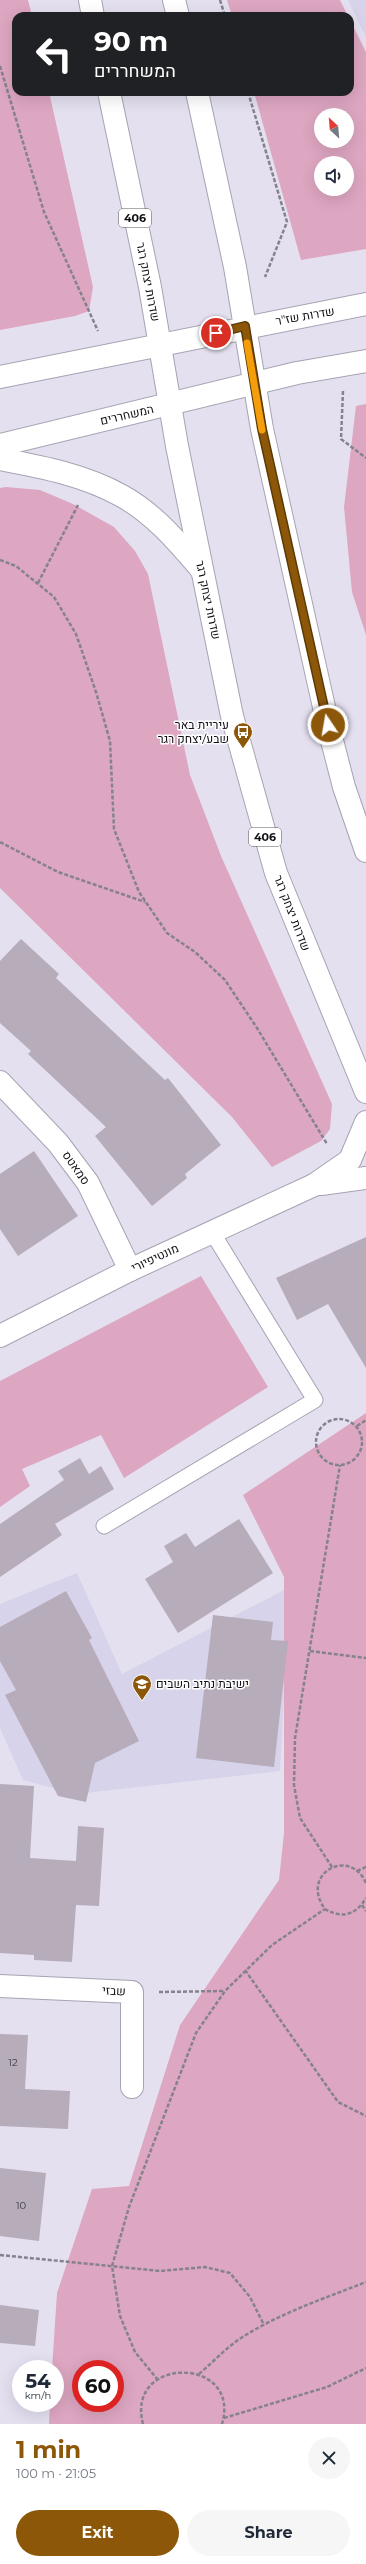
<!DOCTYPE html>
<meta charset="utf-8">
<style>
:root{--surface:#fff;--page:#f6f6f7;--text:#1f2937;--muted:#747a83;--accent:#8d5709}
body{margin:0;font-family:Montserrat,Heebo,sans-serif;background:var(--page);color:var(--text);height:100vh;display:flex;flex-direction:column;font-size:15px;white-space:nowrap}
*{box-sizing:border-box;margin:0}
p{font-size:13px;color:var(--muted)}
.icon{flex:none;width:22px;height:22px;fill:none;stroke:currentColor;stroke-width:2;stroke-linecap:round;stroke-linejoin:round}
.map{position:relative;height:2424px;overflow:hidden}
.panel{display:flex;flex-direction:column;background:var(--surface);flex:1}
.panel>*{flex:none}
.hud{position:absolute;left:12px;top:12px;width:342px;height:84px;border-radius:12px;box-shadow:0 4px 16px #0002;background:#202124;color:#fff;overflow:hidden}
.needle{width:26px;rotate:334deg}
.controls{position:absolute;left:314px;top:108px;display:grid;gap:8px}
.controls a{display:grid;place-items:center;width:40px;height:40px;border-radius:50%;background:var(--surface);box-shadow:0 4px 16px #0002;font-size:20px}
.speed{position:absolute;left:12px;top:2360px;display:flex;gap:8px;font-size:20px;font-weight:700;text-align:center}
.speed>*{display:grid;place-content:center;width:52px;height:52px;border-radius:50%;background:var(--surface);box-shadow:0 4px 16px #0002;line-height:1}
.speed small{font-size:10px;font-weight:400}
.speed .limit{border:6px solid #d22;background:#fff;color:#111}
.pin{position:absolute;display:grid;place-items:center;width:34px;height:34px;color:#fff;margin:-17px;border:2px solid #fff;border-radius:50%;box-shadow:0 1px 4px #0007}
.me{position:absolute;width:44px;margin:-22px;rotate:348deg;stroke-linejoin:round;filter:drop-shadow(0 0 3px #0008)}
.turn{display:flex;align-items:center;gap:14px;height:84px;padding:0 16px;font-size:18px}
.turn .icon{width:52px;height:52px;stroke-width:2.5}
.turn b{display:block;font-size:28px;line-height:34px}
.round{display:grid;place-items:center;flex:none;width:42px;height:42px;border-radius:21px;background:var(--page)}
.head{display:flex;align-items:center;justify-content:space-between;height:68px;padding:0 16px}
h1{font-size:24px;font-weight:700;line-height:30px;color:var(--accent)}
.cta{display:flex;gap:8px;margin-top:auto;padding:8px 16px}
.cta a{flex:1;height:46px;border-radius:24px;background:var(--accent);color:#fff;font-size:16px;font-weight:700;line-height:46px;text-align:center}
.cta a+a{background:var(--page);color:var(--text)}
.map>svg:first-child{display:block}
.built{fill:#d7d3ea}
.green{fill:#dda6c1;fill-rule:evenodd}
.building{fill:#b7acb9}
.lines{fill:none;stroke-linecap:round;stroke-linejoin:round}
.service-casing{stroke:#a6a3b2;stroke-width:17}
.minor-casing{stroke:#a6a3b2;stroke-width:24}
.secondary-casing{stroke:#a6a3b2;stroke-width:24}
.primary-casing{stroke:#a6a3b2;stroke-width:24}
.path{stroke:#85828d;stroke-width:2.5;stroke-dasharray:4 2;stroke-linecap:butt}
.service{stroke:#fff;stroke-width:15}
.minor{stroke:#fff;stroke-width:22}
.secondary{stroke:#fff;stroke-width:22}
.primary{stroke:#fff;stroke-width:22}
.route-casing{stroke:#5c3906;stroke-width:10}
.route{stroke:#8d5709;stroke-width:7}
.slow{stroke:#f59e0b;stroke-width:7}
.labels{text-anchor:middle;stroke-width:3;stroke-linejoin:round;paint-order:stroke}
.number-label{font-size:10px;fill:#3a363d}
.shield{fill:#fff;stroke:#58565a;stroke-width:1}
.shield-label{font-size:11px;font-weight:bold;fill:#100e14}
.street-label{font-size:12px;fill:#100e14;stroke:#fff}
.poi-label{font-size:12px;fill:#100e14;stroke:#fff;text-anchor:end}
</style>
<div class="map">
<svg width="366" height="2424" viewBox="0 0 366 2424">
<rect width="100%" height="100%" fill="#e4e0f0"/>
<g class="built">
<path d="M348,0H366V37Z"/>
<path d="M77,1573L122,1674L290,1587L280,1771L76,1794L23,1780L0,1728V1604Z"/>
</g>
<g class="green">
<path d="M0,0H28L32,16H16V92H49L93,287L89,311L75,316L0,330Z"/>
<path d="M227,0H340L348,16H232Z"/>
<path d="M350,20L366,52V249L301,260L254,92H350ZM321,115H347V141H321ZM321,163H347V189H321Z"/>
<path d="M366,404V635L352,592L344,507L356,406Z"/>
<path d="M6,487L40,490L73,504L114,527L135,551L148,574L190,775L221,856L332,1104L330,1129L321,1141L272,1167L232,1117L0,888V488Z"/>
<path d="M201,1276L268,1387L124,1478L101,1435L22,1469L30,1486L0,1507V1381Z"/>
<path d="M366,1413V2424H49L50,2403H55V2369H52L57,2293L92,2189L129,2186L180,2025L279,1880L284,1833V1577L243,1495ZM81,2369H115V2403H81Z"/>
</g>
<g class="building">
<path d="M21,939L59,974L56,978L165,1080L168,1078L221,1145L185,1174L187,1178L152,1206L95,1136L106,1127L28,1054L31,1051L0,1023V961Z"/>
<path d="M34,1151L78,1216L18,1256L0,1229V1174Z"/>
<path d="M366,1237V1368L328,1304L297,1320L276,1278Z"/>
<path d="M80,1458L89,1474L101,1466L114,1489L55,1524L62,1535L0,1577V1524L64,1480L58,1471Z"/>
<path d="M239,1519L273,1573L178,1633L145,1579L173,1562L164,1546L186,1533L195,1547Z"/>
<path d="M66,1591L92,1638L89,1640L139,1741L95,1763L86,1802L58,1796L5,1695L16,1690L0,1661V1627Z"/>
<path d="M213,1615L273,1622L271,1640L288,1641L274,1767L196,1758Z"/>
<path d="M0,1784L34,1786L30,1858L76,1861L78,1826L104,1828L99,1906L76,1905L72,1962L34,1960V1955L0,1953Z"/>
<path d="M0,2034L28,2035L25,2089L70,2091L68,2129L0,2126Z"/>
<path d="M0,2168L46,2173L39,2241L0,2236Z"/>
<path d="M0,2305L39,2310L35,2346L0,2343Z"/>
</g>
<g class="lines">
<g class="service-casing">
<path id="service" d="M104,1526L315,1400L212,1232"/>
</g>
<g class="minor-casing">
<g id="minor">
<path d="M0,1082L58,1143L88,1183L130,1270"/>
<path d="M0,1336L130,1270L314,1185"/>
<path d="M0,1986L132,1992V2087"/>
</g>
</g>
<g class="secondary-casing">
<g id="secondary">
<path d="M0,377L366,304"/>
<path d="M0,445L297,373L366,361"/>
</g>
</g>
<g class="primary-casing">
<g id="primary">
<path d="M90,0L93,16"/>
<path d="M174,0L178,16"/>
<path d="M109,92L150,287L177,446L232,716L276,873L366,1092"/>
<path d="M197,92L235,267L262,429L328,725L344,787L366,851"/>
<path d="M0,459C42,467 85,475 122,496C153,513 177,541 200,568"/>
<path d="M321,1184L366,1178"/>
<path d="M314,1185L350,1160L366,1122"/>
</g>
</g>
<g class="path">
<path d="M220,0L225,16"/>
<path d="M0,66L44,212L98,331"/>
<path d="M248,92L287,222L265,277"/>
<path d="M343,391L341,439L366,458"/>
<path d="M0,560L16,566L54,597L76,634L96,692L110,741L114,829L139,892L167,933L195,952L225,980L257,1028L327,1144"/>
<path d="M38,583L78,505"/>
<path d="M0,842L58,872L145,902"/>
<circle cx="339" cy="1442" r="23"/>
<path d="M357,1426L366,1420"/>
<path d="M310,1651L366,1658"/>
<path d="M332,1867L300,1818L294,1785L295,1738L340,1465"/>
<path d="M357,1871L366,1867"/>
<path d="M366,1883C350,1846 299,1874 325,1909C342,1919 356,1915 366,1898"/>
<path d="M362,1905L366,1911"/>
<path d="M245,1970L338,2102L366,2116"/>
<path d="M159,1992L224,1991"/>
<path d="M0,2255L160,2271L205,2267L230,2273L250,2297L264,2325"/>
<path d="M199,2374C212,2363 224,2350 238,2340C277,2314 323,2299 366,2282"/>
<path d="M158,2380L135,2352L120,2316L112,2266L129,2207L196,2033L225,1991L272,1945L325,1909"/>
<path d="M224,2418L327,2387L366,2368"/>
<path d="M143,2424C125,2355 242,2356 222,2424"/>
</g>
<use href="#service" class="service"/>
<use href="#minor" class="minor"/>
<use href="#secondary" class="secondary"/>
<use href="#primary" class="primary"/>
</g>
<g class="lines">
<g class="route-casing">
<path id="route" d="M216,333L245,326L262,429L328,725"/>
</g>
<use href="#route" class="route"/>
<path class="slow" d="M247,343L262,430"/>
</g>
<defs>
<g id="bus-pin" transform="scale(1)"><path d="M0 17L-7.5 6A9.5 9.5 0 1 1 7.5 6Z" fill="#8d5709" stroke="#fff"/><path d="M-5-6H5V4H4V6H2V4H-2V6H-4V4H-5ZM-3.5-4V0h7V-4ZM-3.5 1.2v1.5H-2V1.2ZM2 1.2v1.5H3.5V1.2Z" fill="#fff"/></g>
<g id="school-pin" transform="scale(1)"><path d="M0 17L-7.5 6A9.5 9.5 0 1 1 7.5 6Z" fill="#8d5709" stroke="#fff"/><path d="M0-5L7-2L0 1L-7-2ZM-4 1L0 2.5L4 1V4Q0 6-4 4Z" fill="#fff"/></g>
</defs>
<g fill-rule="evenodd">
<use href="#bus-pin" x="243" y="732"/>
<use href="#school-pin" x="142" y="1684"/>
</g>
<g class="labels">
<g class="number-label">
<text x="13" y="2066">12</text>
<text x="21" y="2209">10</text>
</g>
<g class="shield">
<rect x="119" y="209" width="32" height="18" rx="3"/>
<rect x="249" y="828" width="32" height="18" rx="3"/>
</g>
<g class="shield-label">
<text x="135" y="222">406</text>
<text x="265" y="841">406</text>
</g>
<g class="street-label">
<text transform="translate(148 282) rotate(79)" y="4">שדרות יצחק רגר</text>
<text transform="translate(305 316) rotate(-10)" y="4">שדרות שז"ר</text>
<text transform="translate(127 415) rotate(-13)" y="4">המשחררים</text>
<text transform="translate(208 600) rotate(78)" y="4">שדרות יצחק רגר</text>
<text transform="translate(292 913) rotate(69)" y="4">שדרות יצחק רגר</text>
<text transform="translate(76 1168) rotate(55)" y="4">סמאטס</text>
<text transform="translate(155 1258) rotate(-25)" y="4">מונטיפיורי</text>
<text transform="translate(114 1991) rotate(3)" y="4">שבזי</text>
</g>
<g class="poi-label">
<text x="229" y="729">עיריית באר<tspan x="229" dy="14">שבע/יצחק רגר</tspan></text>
<text x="156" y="1688" text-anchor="start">ישיבת נתיב השבים</text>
</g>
</g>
</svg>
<div class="controls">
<a><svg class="needle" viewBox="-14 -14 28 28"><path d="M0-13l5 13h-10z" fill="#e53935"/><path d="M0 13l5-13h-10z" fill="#747a83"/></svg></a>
<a><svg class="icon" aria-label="sound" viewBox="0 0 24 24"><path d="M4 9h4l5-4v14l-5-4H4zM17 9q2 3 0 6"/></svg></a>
</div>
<div class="speed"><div>54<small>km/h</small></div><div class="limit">60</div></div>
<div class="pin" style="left:216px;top:333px;background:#d93025"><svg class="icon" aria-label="arrive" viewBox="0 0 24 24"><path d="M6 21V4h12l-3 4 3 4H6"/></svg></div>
<svg class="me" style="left:328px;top:725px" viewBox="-20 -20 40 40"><circle r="17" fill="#8d5709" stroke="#fff" stroke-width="3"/><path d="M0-11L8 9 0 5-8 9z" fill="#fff"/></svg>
<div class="hud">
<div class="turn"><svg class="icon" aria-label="left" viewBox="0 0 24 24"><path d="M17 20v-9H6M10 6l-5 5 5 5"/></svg><div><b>90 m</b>המשחררים</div></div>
</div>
</div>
<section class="panel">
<div class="head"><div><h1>1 min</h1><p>100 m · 21:05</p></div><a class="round"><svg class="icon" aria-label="close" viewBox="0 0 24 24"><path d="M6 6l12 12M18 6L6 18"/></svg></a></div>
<div class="cta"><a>Exit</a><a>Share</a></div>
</section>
